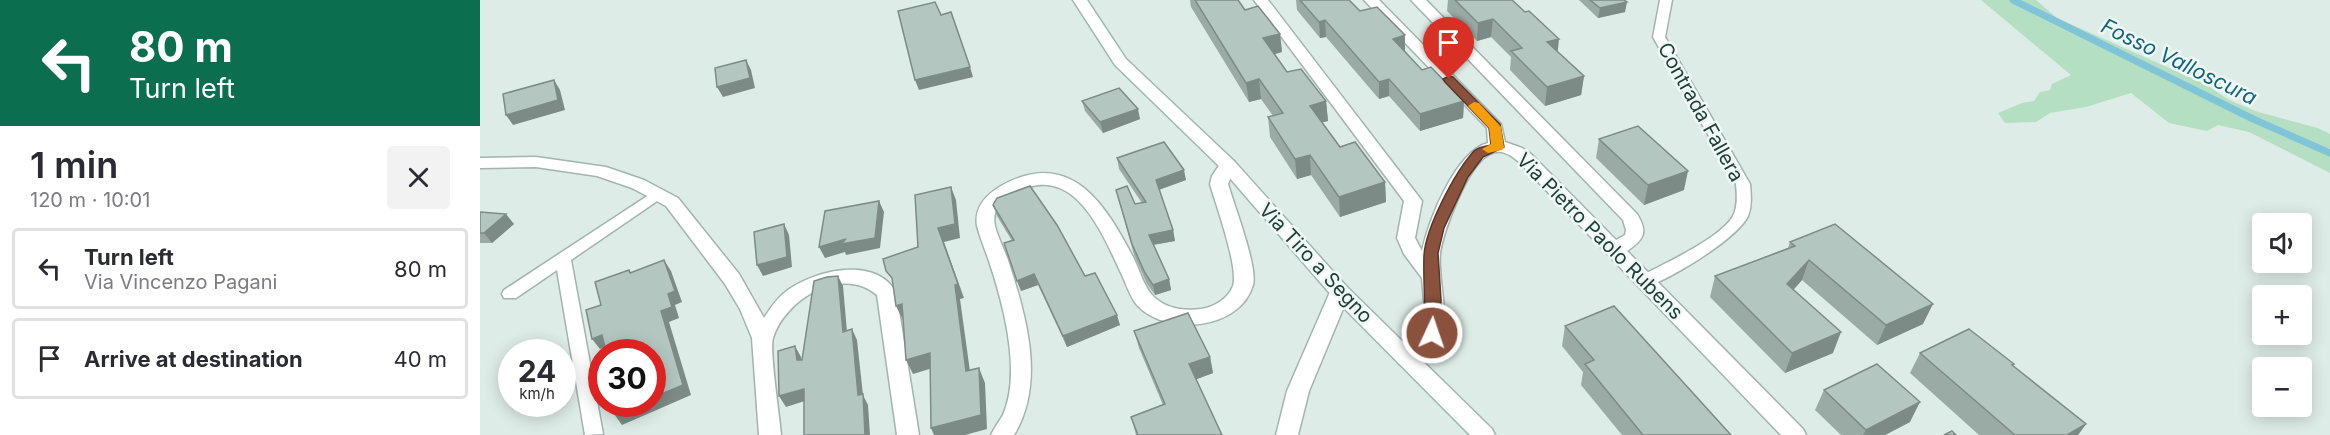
<!DOCTYPE html>
<meta charset="utf-8">
<style>
:root{--surface:#fff;--page:#f2f2f3;--text:#2b2b33;--muted:#7c7c81;--line:#e1e1e2}
body{margin:0;font-family:Inter,sans-serif;background:var(--page);color:var(--text);height:100vh;display:flex;flex-direction:column;font-size:22px;white-space:nowrap}
*{box-sizing:border-box;margin:0}
p{font-size:20px;color:var(--muted)}
.icon{flex:none;width:33px;height:33px;fill:none;stroke:currentColor;stroke-width:2;stroke-linecap:round;stroke-linejoin:round}
.map{position:relative;flex:1;overflow:hidden}
.side{display:flex;flex-direction:column;background:var(--surface);width:480px}
.side>*{flex:none}
.banner{background:#0b6e4f;color:#fff;overflow:hidden}
.tools{position:absolute;left:1772px;top:213px;display:grid;gap:12px}
.tools a{display:grid;place-items:center;width:60px;height:60px;border-radius:6px;background:var(--surface);box-shadow:0 3px 15px #0003;font-size:30px}
.speed{position:absolute;left:18px;top:339px;display:flex;gap:12px;font-size:30px;font-weight:700;text-align:center}
.speed>*{display:grid;place-content:center;width:78px;height:78px;border-radius:50%;background:var(--surface);box-shadow:0 3px 15px #0003;line-height:1}
.speed small{font-size:15px;font-weight:400}
.speed .limit{border:9px solid #d22;background:#fff;color:#111}
.pin{position:absolute;display:grid;place-items:center;width:51px;height:51px;color:#fff;margin:-62px -26px;border-radius:50% 50% 50% 0;rotate:-45deg;box-shadow:0 0 6px #0007}
.pin .icon{rotate:45deg}
.me{position:absolute;width:66px;margin:-33px;rotate:3deg;stroke-linejoin:round;filter:drop-shadow(0 0 4px #0008)}
.turn{display:flex;align-items:center;gap:21px;height:126px;padding:0 30px;font-size:27px}
.turn .icon{width:78px;height:78px;stroke-width:2.5}
.turn b{display:block;font-size:42px;line-height:51px}
.round{display:grid;place-items:center;flex:none;width:63px;height:63px;border-radius:6px;background:var(--page)}
.summary{display:flex;align-items:center;justify-content:space-between;height:102px;padding:0 30px}
h1{font-size:36px;font-weight:600;line-height:45px}
ul{padding:0;list-style:none}
li{display:flex;align-items:center;gap:18px;height:81px;margin:0 12px 9px;padding:0 18px;border:3px solid var(--line);border-radius:6px}
li div{flex:1}
li b{display:block;font-size:22px}
li em{font-style:normal}
main{display:flex;flex:1;min-height:0}
.map>svg:first-child{display:block}
.green{fill:#b4dfc3}
.lines{fill:none;stroke-linecap:round;stroke-linejoin:round}
.stream{stroke:#80c4d7;stroke-width:7}
.service-casing{stroke:#a1b4af;stroke-width:3}
.minor-casing{stroke:#a1b4af;stroke-width:3}
.secondary-casing{stroke:#9cb8b0;stroke-width:3}
.service{fill:#fff;fill-rule:evenodd}
.minor{fill:#fff;fill-rule:evenodd}
.secondary{fill:#fff;fill-rule:evenodd}
.wall{fill:#9aaba5}
.shaded-wall{fill:#7d8b86}
.building{fill:#b3c7c0;stroke:#7d8b86;stroke-width:1.5}
.route{fill:#8a523d;stroke:#5a3528;stroke-width:1.5}
.slow{fill:#f59e0b}
.labels{text-anchor:middle;stroke-width:5;stroke-linejoin:round;paint-order:stroke}
.street-label{font-size:20px;fill:#1e3d37;stroke:#eff8f4}
.water-label{font-size:21px;font-style:italic;fill:#12657e;stroke:#eff8f4}
</style>
<main>
<section class="side">
<div class="banner">
<div class="turn"><svg class="icon" aria-label="left" viewBox="0 0 24 24"><path d="M17 20v-9H6M10 6l-5 5 5 5"/></svg><div><b>80 m</b>Turn left</div></div>
</div>
<div class="summary"><div><h1>1 min</h1><p>120 m · 10:01</p></div><a class="round"><svg class="icon" aria-label="close" viewBox="0 0 24 24"><path d="M6 6l12 12M18 6L6 18"/></svg></a></div>
<ul>
<li><svg class="icon" aria-label="left" viewBox="0 0 24 24"><path d="M17 20v-9H6M10 6l-5 5 5 5"/></svg><div><b>Turn left</b><p>Via Vincenzo Pagani</p></div><em>80 m</em></li>
<li><svg class="icon" aria-label="arrive" viewBox="0 0 24 24"><path d="M6 21V4h12l-3 4 3 4H6"/></svg><div><b>Arrive at destination</b></div><em>40 m</em></li>
</ul>
</section>
<div class="map">
<svg width="1850" height="435" viewBox="0 0 1850 435">
<rect width="100%" height="100%" fill="#deece7"/>
<path class="green" d="M1501,0H1556L1577,18L1725,84L1749,100L1778,112L1838,128L1850,134V173L1769,132L1738,125L1727,131L1689,123L1651,93L1606,107L1570,113L1556,122L1525,123L1518,113L1542,103L1554,101L1560,92L1570,90L1572,84L1591,75Z"/>
<g class="lines">
<path class="stream" d="M1533,0L1773,119L1850,153"/>
<g class="service-casing">
<g id="service">
<path d="M1180,0H1192L1185,37L1270,184C1271,195 1272,206 1268,216C1257,239 1189,280 1165,287L1159,285L1157,281L1159,277C1183,264 1240,239 1253,216C1258,207 1257,194 1256,184L1173,37Z"/>
<path d="M178,189L185,194L183,197L91,260L123,434L105,435L77,270L36,298H24L22,294L24,290Z"/>
</g>
</g>
<g class="minor-casing">
<g id="minor">
<path d="M774,0H788L939,197L942,201L935,238L942,251C949,220 975,152 1008,143L1007,128L884,0H899L1021,124L1025,142L1042,148L1051,154L1136,240L1145,235L1146,230L1143,220L931,0H946L1157,214C1169,233 1163,240 1147,251L1323,429L1326,435H1301L1039,162C1031,155 1021,148 1010,154C988,164 963,231 960,254C957,290 979,332 943,357C935,363 929,367 919,364L916,358L919,352L941,335L945,313L942,278L924,254L917,238L924,201Z"/>
<path d="M56,157L126,167L164,180L198,198L259,274L284,318C291,307 298,297 308,290C336,270 395,256 416,292L439,435H417L397,295C362,265 305,299 293,338C289,349 300,419 301,435H279L272,338L260,309L245,284L186,206L152,188L117,176L56,167L0,168V158Z"/>
<path d="M748,160L754,161L756,165L748,184C754,205 778,267 773,285C760,330 686,337 657,305C650,297 646,283 641,273C620,228 591,157 530,196C519,204 512,211 515,226C518,238 524,249 528,260C546,316 566,382 534,435H511C514,428 519,422 523,415C542,372 523,303 509,261C505,249 500,238 497,226C494,207 506,195 521,186C592,146 627,207 655,261C660,272 665,289 674,297C687,309 704,311 721,309C734,307 748,299 753,286C759,268 736,205 730,184L732,176L742,161Z"/>
<path d="M860,285L867,287L870,292L829,391L818,435H796L807,391L850,292L853,287Z"/>
</g>
</g>
<g class="secondary-casing">
<path id="secondary" d="M593,0H607L646,59L754,161L867,287L1012,429L1015,435H990L853,297L742,169L635,65Z"/>
</g>
<use href="#service" class="service"/>
<use href="#minor" class="minor"/>
<use href="#secondary" class="secondary"/>
</g>
<g class="wall">
<path d="M710,0H758L765,10L800,34L802,52L794,54L807,72L846,101L848,121L842,122L860,147L905,182L906,202L860,217L831,175L817,179L790,137L788,117L793,116L781,99L769,102L711,7Z"/>
<path d="M816,0H820L880,11L925,51L942,70L984,101L983,118L940,131L909,96L899,99L846,37L840,38L817,10Z"/>
<path d="M968,0H1032L1078,52L1104,76L1101,95L1065,106L1030,70L1031,57L1011,37L997,41L967,11Z"/>
<path d="M1099,0H1144L1145,12L1118,18Z"/>
<path d="M602,101L660,119L623,133L605,111Z"/>
<path d="M1119,139L1204,190L1164,205L1116,158Z"/>
<path d="M637,158L706,180L679,190L693,230L695,241L674,245L689,279L691,290L675,295L667,284L654,255L636,190L655,204L662,203L639,169Z"/>
<path d="M513,205L605,276L640,325L587,347L558,285L541,291L532,241L517,216Z"/>
<path d="M0,212L34,224L12,243H0Z"/>
<path d="M1310,242L1443,324L1397,345L1322,280L1313,290L1353,353L1305,373L1230,297L1235,276L1308,248Z"/>
<path d="M1085,326L1251,435H1142L1101,385L1103,372L1082,346Z"/>
<path d="M654,331L730,357L733,373L716,379L742,435H656L651,417L683,405L659,348Z"/>
<path d="M1440,353L1533,366L1606,424L1598,435H1499L1430,373Z"/>
<path d="M1344,390L1430,422L1405,435H1361L1335,410Z"/>
</g>
<g class="shaded-wall">
<path d="M1147,2L1145,12L1118,18L1120,8Z"/>
<path d="M1013,19L1011,37L997,41L998,23Z"/>
<path d="M845,20L846,37L840,38L839,22Z"/>
<path d="M800,34L802,52L785,57L783,38Z"/>
<path d="M925,35V52L913,39Z"/>
<path d="M1079,39L1077,58L1067,42Z"/>
<path d="M266,60L271,70L275,88L243,97L237,87Z"/>
<path d="M490,67L493,77L439,90L435,80Z"/>
<path d="M1104,76L1101,95L1065,106L1067,87Z"/>
<path d="M779,79L781,99L769,102L766,83Z"/>
<path d="M909,79V96L899,99V82Z"/>
<path d="M74,80L80,90L85,110L33,125L26,115Z"/>
<path d="M846,101L848,121L832,125L830,106Z"/>
<path d="M984,101L983,118L940,131V114Z"/>
<path d="M658,109L660,119L623,133L620,122Z"/>
<path d="M830,155L831,175L817,179L815,159Z"/>
<path d="M704,170L706,180L678,190L676,180Z"/>
<path d="M1208,171L1204,190L1164,205L1168,185Z"/>
<path d="M905,182L906,202L860,217L859,197Z"/>
<path d="M471,187L476,200L480,238L464,242L484,298L480,299L492,386L486,371L458,228Z"/>
<path d="M399,201L404,212L400,248L366,255L365,252L345,258L339,247Z"/>
<path d="M26,214L34,224L12,243L4,233Z"/>
<path d="M304,224L309,235L312,267L283,276L277,265Z"/>
<path d="M693,230L695,241L671,245L669,235Z"/>
<path d="M184,260L191,271L202,302L195,305L199,318L189,322L211,395L142,425L134,414L159,404H172L181,311Z"/>
<path d="M1329,260L1322,280L1300,305L1307,284Z"/>
<path d="M554,274L558,285L541,291L537,281Z"/>
<path d="M358,276L363,286L368,343L363,332Z"/>
<path d="M689,279L691,290L675,295L673,285Z"/>
<path d="M422,304L423,320L416,306Z"/>
<path d="M1453,304L1443,324L1397,345L1406,325Z"/>
<path d="M637,315L640,325L587,347L583,336Z"/>
<path d="M372,329L377,340L383,395L388,405L390,435H385L378,395Z"/>
<path d="M1361,332L1353,353L1305,373L1312,353Z"/>
<path d="M122,335L130,345L120,349L112,339Z"/>
<path d="M315,346L321,357L323,371L317,360Z"/>
<path d="M450,353L456,367L433,374L426,360Z"/>
<path d="M730,357L733,373L712,381L709,364Z"/>
<path d="M499,368L505,383L507,429L485,435H454L451,428Z"/>
<path d="M324,389L331,399L306,407L299,396Z"/>
<path d="M1440,402L1430,422L1405,435H1383L1386,430Z"/>
<path d="M1606,424L1598,435H1587Z"/>
</g>
<g class="building">
<path d="M715,0H758L765,10L778,6L800,34L783,38L807,72L821,69L846,101L830,106L860,147L875,142L905,182L859,197L830,155L815,159L788,117L803,113L779,79L766,83Z"/>
<path d="M820,0H869L880,11L897,7L925,35L913,39L942,70L951,67L984,101L940,114L909,79L899,82L845,20L839,22Z"/>
<path d="M975,0H1032L1045,12L1049,11L1079,39L1067,42L1104,76L1067,87L1031,51L1042,48L1013,19L998,23Z"/>
<path d="M1110,0H1144L1147,2L1120,8Z"/>
<path d="M455,2L461,15L471,12L490,67L435,80L418,11Z"/>
<path d="M266,60L270,78L237,87L235,68Z"/>
<path d="M74,80L78,100L26,115L23,94Z"/>
<path d="M639,88L658,109L620,122L602,101Z"/>
<path d="M1158,126L1208,171L1168,185L1119,139Z"/>
<path d="M684,142L704,170L676,180L693,230L669,235L689,279L673,285L665,273L652,244L636,190L647,186L655,204L666,202L637,158Z"/>
<path d="M550,186L577,225L605,276L615,273L637,315L583,336L554,274L537,281L524,243L534,240L513,205L517,198Z"/>
<path d="M471,187L475,224L458,228L478,284L475,285L486,371L499,368L501,415L451,428L450,353L426,360L422,304L416,306L412,278L406,271L403,259L438,247L435,195Z"/>
<path d="M399,201L395,238L361,244L366,239L339,247L345,211Z"/>
<path d="M0,212L26,214L4,233H0Z"/>
<path d="M304,224L307,257L277,265L274,232Z"/>
<path d="M1355,224L1453,304L1406,325L1329,260L1307,284L1361,332L1312,353L1235,276L1315,246L1310,242Z"/>
<path d="M184,260L195,291L188,294L192,307L181,311L203,385L172,398V352H126L122,335L112,339L106,310L121,305L115,282L149,270L150,273Z"/>
<path d="M358,276L363,332L372,329L378,395L383,394L385,435H324V389L299,396L298,351L315,346L317,360H322L334,281L347,277Z"/>
<path d="M1134,306L1251,435H1163L1105,364L1114,360L1085,326Z"/>
<path d="M708,313L730,357L709,364L742,435H658L651,417L685,404L654,331Z"/>
<path d="M1489,329L1534,364L1532,365L1606,424L1587,435H1535L1440,353Z"/>
<path d="M1397,364L1440,402L1386,430L1344,390Z"/>
<path d="M131,404H159L134,414Z"/>
<path d="M1472,431L1476,435H1464Z"/>
</g>
<path class="route" d="M969,76L973,77L1020,124L1024,147L1003,157L988,177L964,228L958,253L961,300L960,333L957,337H947L944,333C946,307 943,281 944,255C946,227 975,172 994,151C998,147 1005,146 1011,145L1009,128L965,82L963,79Z"/>
<path class="slow" d="M994,102L999,103L1021,127L1024,147L1022,150L1008,153L1002,149L1011,144L1009,128L988,106Z"/>
<g class="labels">
<g class="street-label">
<text transform="translate(1221 112) rotate(61)" y="7">Contrada Fallera</text>
<text transform="translate(1120 236) rotate(45)" y="7">Via Pietro Paolo Rubens</text>
<text transform="translate(836 263) rotate(47)" y="7">Via Tiro a Segno</text>
</g>
<g class="water-label">
<text transform="translate(1699 62) rotate(26)" y="7">Fosso Valloscura</text>
</g>
</g>
</svg>
<div class="tools">
<a><svg class="icon" aria-label="sound" viewBox="0 0 24 24"><path d="M4 9h4l5-4v14l-5-4H4zM17 9q2 3 0 6"/></svg></a>
<a>+</a>
<a>−</a>
</div>
<div class="speed"><div>24<small>km/h</small></div><div class="limit">30</div></div>
<div class="pin" style="left:969px;top:79px;background:#d93025"><svg class="icon" aria-label="arrive" viewBox="0 0 24 24"><path d="M6 21V4h12l-3 4 3 4H6"/></svg></div>
<svg class="me" style="left:952px;top:333px" viewBox="-20 -20 40 40"><circle r="17" fill="#8a523d" stroke="#fff" stroke-width="3"/><path d="M0-11L8 9 0 5-8 9z" fill="#fff"/></svg>
</div>
</main>
